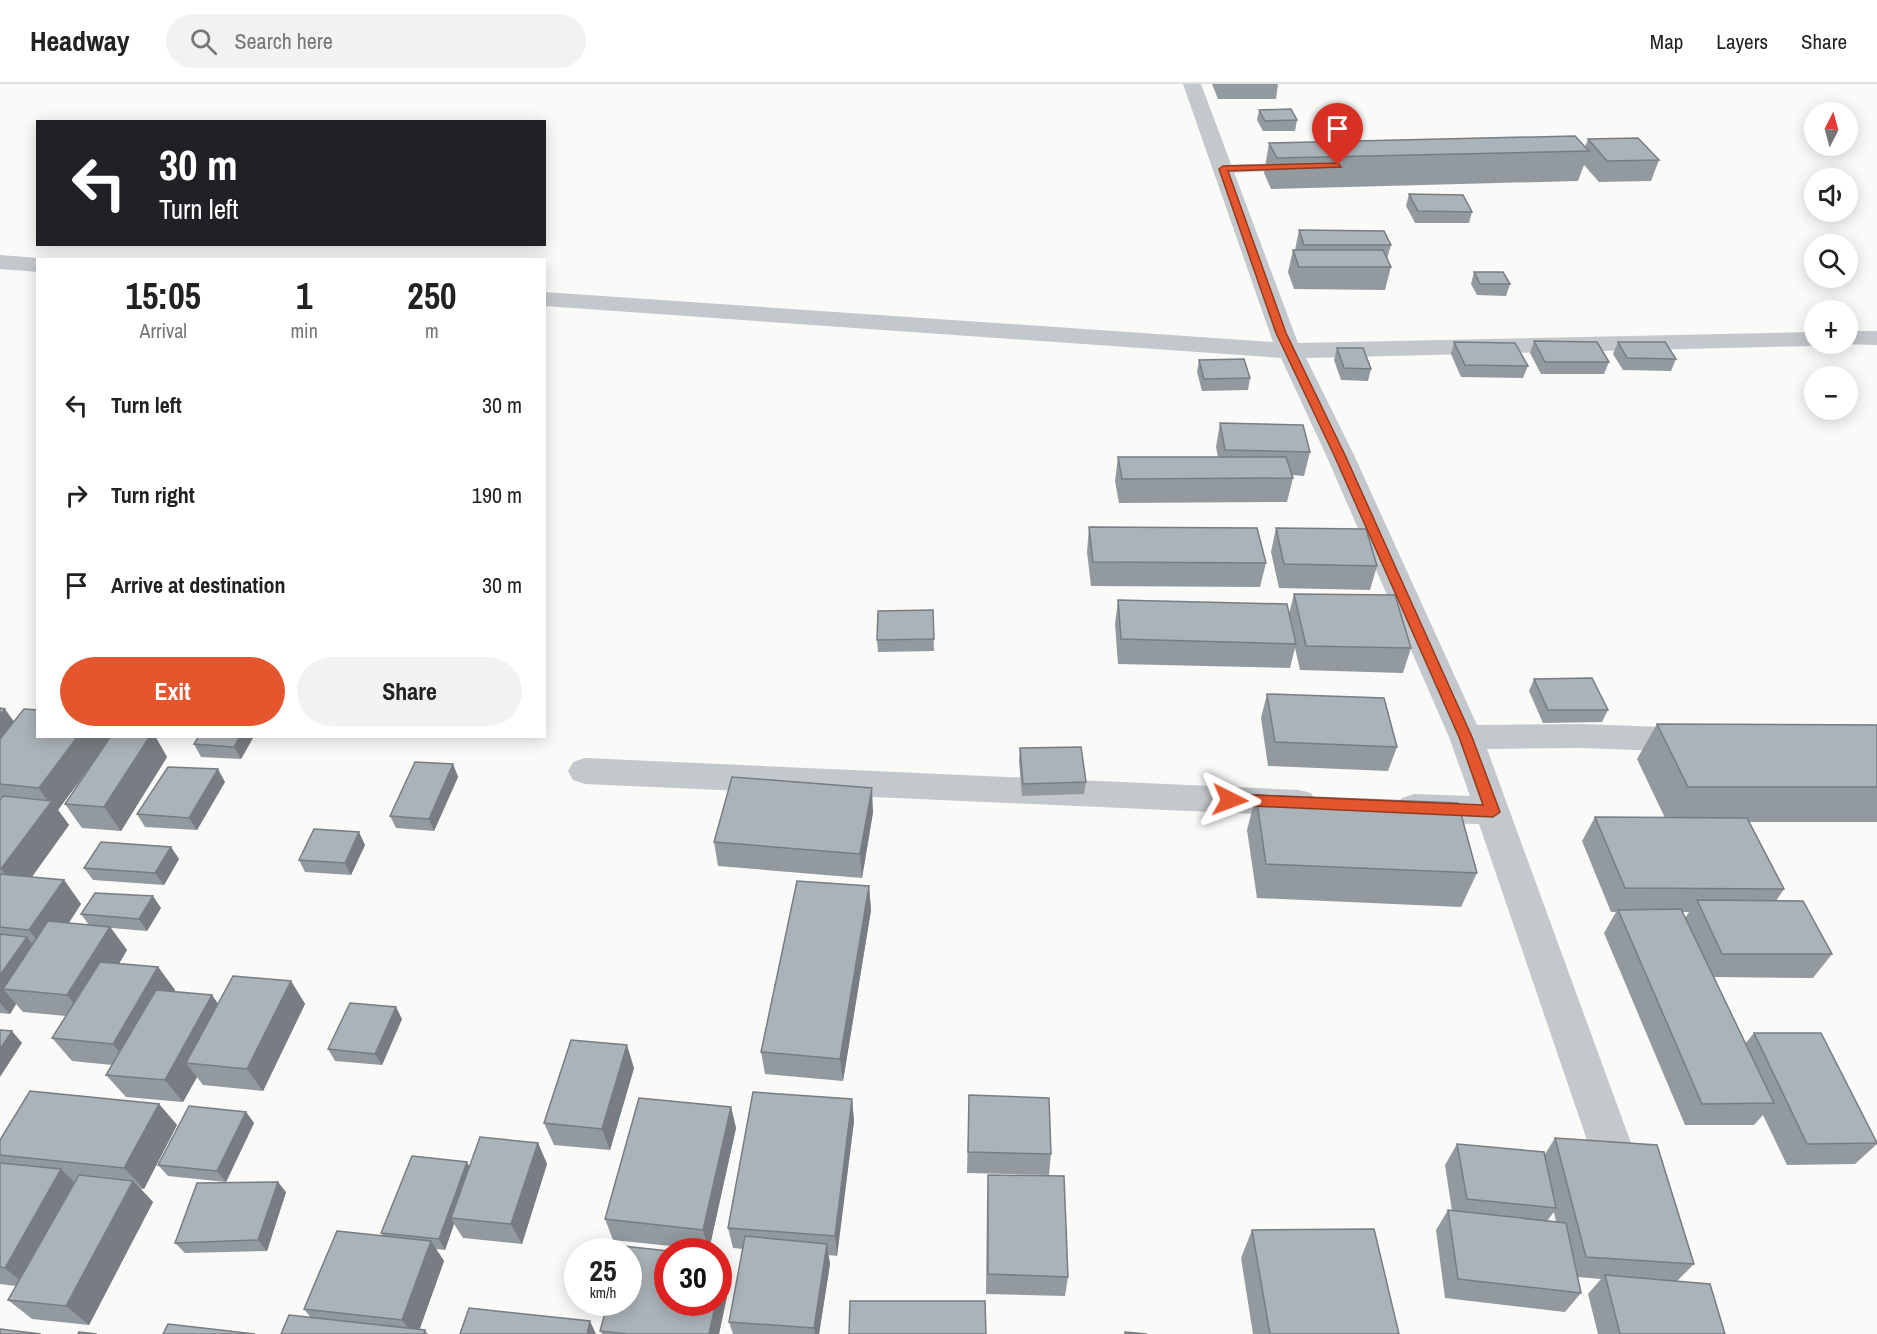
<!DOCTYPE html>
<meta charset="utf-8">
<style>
:root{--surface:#fff;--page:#f2f2f2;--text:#222;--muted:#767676;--line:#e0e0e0;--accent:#e4572e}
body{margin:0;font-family:"Archivo Narrow",sans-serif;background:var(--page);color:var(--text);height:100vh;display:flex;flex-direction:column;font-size:22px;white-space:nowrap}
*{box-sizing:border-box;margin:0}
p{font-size:20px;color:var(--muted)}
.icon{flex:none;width:33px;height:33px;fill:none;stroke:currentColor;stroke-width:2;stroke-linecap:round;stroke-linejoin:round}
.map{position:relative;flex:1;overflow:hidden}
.side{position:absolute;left:36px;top:174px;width:510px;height:480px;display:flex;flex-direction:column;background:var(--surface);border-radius:0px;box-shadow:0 3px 15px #0003}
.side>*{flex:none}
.hud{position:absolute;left:36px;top:36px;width:510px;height:126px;border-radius:0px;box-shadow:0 3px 15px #0003;background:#202124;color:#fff;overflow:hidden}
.needle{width:39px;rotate:6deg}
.tools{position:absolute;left:1804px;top:18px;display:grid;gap:12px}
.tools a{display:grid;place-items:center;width:54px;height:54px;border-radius:50%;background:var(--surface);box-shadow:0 3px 15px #0003;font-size:30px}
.speed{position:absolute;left:564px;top:1154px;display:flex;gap:12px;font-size:30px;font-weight:700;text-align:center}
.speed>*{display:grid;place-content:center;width:78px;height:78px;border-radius:50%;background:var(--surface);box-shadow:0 3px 15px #0003;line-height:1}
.speed small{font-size:15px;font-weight:400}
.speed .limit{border:9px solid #d22;background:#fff;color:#111}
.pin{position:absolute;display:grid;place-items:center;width:51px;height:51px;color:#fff;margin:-62px -26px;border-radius:50% 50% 50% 0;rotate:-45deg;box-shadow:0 0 6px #0007}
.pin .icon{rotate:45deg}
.me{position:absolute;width:66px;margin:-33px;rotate:93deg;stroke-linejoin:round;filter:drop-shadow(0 0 4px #0008)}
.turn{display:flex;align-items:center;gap:21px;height:126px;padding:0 24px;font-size:27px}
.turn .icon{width:78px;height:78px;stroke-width:2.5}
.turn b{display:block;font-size:42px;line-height:51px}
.eta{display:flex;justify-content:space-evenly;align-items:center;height:102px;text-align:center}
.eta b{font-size:36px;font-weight:700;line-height:42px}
.cta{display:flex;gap:12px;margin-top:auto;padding:12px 24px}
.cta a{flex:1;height:69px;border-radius:36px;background:var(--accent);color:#fff;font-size:24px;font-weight:700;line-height:69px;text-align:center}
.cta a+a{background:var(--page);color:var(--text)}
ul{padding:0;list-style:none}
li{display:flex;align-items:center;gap:18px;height:90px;padding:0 24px}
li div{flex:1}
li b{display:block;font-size:22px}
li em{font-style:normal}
header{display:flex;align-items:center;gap:36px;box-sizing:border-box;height:84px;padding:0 30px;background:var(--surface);border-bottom:2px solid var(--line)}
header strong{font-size:28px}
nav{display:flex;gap:33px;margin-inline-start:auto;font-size:21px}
.search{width:420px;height:54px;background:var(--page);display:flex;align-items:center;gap:15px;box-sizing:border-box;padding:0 21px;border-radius:33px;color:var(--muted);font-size:22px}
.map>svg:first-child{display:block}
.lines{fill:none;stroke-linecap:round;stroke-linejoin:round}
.service{fill:#c3c8cc;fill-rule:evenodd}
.minor{fill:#c3c8cc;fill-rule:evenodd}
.wall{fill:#929a9f;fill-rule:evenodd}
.shaded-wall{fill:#777d82}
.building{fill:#aab3b9;stroke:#777d82;stroke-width:1.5}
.route{fill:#e4572e;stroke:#94391e;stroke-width:1.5}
</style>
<header>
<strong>Headway</strong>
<div class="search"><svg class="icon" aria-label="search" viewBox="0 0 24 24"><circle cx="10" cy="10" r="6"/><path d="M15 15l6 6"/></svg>Search here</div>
<nav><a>Map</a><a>Layers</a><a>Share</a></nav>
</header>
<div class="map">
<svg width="1877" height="1250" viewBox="0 0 1877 1250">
<rect width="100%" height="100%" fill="#fafaf8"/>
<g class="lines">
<path class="service" d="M1289,79L1295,83L1293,86L1223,89L1217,85L1223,81Z"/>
<g class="minor">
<path d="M1183,0H1201L1298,259L1815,248V260H1824L1815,262L1306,274L1354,371L1477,641L1581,640L1692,644L1704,647L1709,656L1704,665L1692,668L1581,664L1487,665L1646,1100L1640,1115L1624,1121L1608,1115L1602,1100L1479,740L1414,738L1402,734L1396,724L1402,714L1414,710L1470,712L1449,653L1326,371L1281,274L544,222V208L1273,258Z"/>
<path d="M0,171L38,174L43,176H38V188L0,185Z"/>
<path d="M1848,247H1877V261L1841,260H1848Z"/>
<path d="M585,674L1299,706L1311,709L1317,719L1311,729L1299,732L585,700L573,696L568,687L573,678Z"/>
</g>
</g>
<g class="wall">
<path d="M1212,0H1278L1276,15H1218Z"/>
<path d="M1259,26L1297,36L1295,47H1263L1257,36Z"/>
<path d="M1588,55L1659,76L1651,97L1599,98L1584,81L1578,97L1271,105L1264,89L1269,59L1585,63Z"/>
<path d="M1409,110L1472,128L1469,139H1415L1406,122Z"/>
<path d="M1299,146L1391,161L1387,175L1391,183L1385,206L1294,205L1288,188L1293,166H1295Z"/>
<path d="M1474,188L1510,200L1506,212L1477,211L1471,200Z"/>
<path d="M1534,257L1609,278L1604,290H1541L1530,269Z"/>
<path d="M1454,258L1528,282L1523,294L1461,293L1451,270Z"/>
<path d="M1618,258L1676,275L1671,287L1623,286L1613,270Z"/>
<path d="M1337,264L1371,285L1368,297L1341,296L1334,276Z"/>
<path d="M1199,276L1250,294L1248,306L1202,307L1197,288Z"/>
<path d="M1220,339L1310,368L1304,392L1292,391L1293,394L1287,418L1119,419L1115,397L1118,373H1218L1216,363Z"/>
<path d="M1089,443L1266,479L1260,503L1091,502L1087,468Z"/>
<path d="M1276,444L1377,482L1370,506L1279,504L1271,468Z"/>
<path d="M1294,510L1411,564L1403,589L1300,586L1295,564L1290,584L1118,580L1115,540L1118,516L1289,530Z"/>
<path d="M933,526L934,567L878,568L877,556Z"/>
<path d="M1534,595L1608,626L1602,638L1543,639L1529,607Z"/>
<path d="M1267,610L1397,663L1388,687L1268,682L1261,634Z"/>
<path d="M0,624L14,638L109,655L111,652H155L167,673L121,747L82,744L65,720L95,675L58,726L69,741L32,793L64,796L81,820L69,839L89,841L81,830L161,824L147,847L111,844L127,866L119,880L158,883L175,906L174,908L218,920L291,897L305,920L263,1007L203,1001L197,993L183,1018L126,1013L106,991L112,981L72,977L52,954L66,932L23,928L16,920L10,930L0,929Z"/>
<path d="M1657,640L1877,641V738H1749L1784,805L1776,817L1832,870L1813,894L1714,893L1745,960L1754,949L1877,1057V1060L1855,1080L1787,1081L1763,1031L1754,1041H1685L1604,849L1616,828H1611L1582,757L1595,733L1665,734L1637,675ZM1683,828H1689L1685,834Z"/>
<path d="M199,652H254L241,675L201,673L194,660Z"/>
<path d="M1020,664L1086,698L1084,710L1022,712L1019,677Z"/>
<path d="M453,680L458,693L434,747L396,744L390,732Z"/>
<path d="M225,698L197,746L145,743L137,730Z"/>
<path d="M1256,711L1477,789L1461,823L1257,814L1247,746Z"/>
<path d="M873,728L862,794L718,782L714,758Z"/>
<path d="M365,761L351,791L305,788L299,776Z"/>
<path d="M171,763L179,775L164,801L93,796L84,784Z"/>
<path d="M869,802L871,826L843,997L765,990L761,968Z"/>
<path d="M402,935L382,981L335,977L328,965Z"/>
<path d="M634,984L610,1066L554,1061L544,1039Z"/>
<path d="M969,1011L1051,1070L1049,1091L967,1089Z"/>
<path d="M852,1015L854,1037L837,1172L828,1171L830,1180L819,1250H733L729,1238L743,1165L733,1164L728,1144Z"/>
<path d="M159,1020L177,1041L144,1105H141L153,1118L89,1241L32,1235L8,1216L16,1202L0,1200V1056Z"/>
<path d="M731,1023L736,1044L709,1166L613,1156L605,1135Z"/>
<path d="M246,1028L254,1039L226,1098L168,1092L158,1081Z"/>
<path d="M1555,1054L1694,1180L1677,1197L1725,1250H1598L1588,1210L1601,1195L1578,1193L1581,1209L1565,1228L1445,1214L1436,1146L1448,1126L1452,1127L1445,1081L1457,1060L1545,1070ZM1554,1128L1556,1138L1547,1137Z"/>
<path d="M538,1059L547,1080L522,1160L463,1154L454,1140L445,1166L436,1165L444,1177L419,1246H425L428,1250H281L311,1234L304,1225L383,1152L381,1149L469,1082Z"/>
<path d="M988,1091L1068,1193L1065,1212L986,1210L987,1111Z"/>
<path d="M286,1108L267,1167L185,1169L175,1159Z"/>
<path d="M1252,1146L1399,1250H1253L1241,1174Z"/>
<path d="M731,1193L719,1250H602L600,1247Z"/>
</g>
<g class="shaded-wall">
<path d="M5,625L22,649L0,677V631Z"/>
<path d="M78,652H108L110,656L58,726L69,741L20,809L1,785L50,720L39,704Z"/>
<path d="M150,652H155L167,673L121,747L104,723Z"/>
<path d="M240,652H254L241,675L234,663Z"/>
<path d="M453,680L458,693L434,747L429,735Z"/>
<path d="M218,685L225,698L197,746L189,734Z"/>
<path d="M872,704L873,728L862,794L860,770Z"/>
<path d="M359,748L365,761L351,791L345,779Z"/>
<path d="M171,763L179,775L164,801L155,789Z"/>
<path d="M64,796L81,820L48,869L29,846Z"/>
<path d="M869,802L871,826L843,997L840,975Z"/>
<path d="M153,812L161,824L147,847L139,835Z"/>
<path d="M110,843L127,866L86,934L67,911Z"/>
<path d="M27,853L46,877L3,905L16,920L10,930L0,919V891Z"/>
<path d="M158,883L175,906L131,983L113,960Z"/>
<path d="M291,897L305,920L263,1007L247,985Z"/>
<path d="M212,911L228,934L186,979L197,993L183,1018L165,996Z"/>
<path d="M396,923L402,935L382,981L375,970Z"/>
<path d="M12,947L22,959L0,993V965Z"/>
<path d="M627,961L634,984L610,1066L602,1045Z"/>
<path d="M852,1015L854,1037L837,1172L835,1152Z"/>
<path d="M159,1020L177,1041L144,1105L124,1084Z"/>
<path d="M731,1023L736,1044L709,1166L703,1146Z"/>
<path d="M246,1028L254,1039L226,1098L217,1087Z"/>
<path d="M538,1059L547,1080L522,1160L511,1140Z"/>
<path d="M467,1078L473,1089L451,1134L454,1140L445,1166L439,1155Z"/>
<path d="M61,1085L82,1106L28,1203L5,1184Z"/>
<path d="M133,1097L153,1118L89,1241L66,1222Z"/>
<path d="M278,1098L286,1108L267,1167L258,1156Z"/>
<path d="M431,1157L444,1177L418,1250H412L402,1236Z"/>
<path d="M827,1160L830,1180L819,1250H815L814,1244Z"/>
<path d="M725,1173L731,1193L719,1250H709L716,1218H718V1205Z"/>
<path d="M590,1237L596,1250H587Z"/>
</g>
<g class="building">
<path d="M1291,25L1297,36L1265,37L1259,26Z"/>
<path d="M1575,52L1589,67L1277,74L1269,59Z"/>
<path d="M1638,54L1659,76L1607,77L1588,55Z"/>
<path d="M1409,110L1463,111L1472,128L1418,127Z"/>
<path d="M1299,146L1384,147L1391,161H1304Z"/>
<path d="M1293,166H1383L1391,183H1299Z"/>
<path d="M1474,188H1503L1510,200H1480Z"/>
<path d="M1534,257L1597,258L1609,278H1545Z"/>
<path d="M1454,258L1515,259L1528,282L1465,281Z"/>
<path d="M1618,258H1665L1676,275L1627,274Z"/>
<path d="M1337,264H1363L1371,285L1344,284Z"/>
<path d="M1244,275L1250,294L1204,295L1199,276Z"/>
<path d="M1220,339L1303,341L1310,368L1225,366Z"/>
<path d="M1118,373H1286L1293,394L1122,395Z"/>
<path d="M1089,443L1257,444L1266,479L1093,478Z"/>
<path d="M1276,444L1366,445L1377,482L1284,480Z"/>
<path d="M1294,510L1395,511L1411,564L1306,562Z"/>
<path d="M1118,516L1287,520L1296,560L1121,555Z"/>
<path d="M933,526L934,555L877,556L878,527Z"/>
<path d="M1592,594L1608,626H1548L1534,595Z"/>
<path d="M1267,610L1384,614L1397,663L1275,658Z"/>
<path d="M0,624L5,625L0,631Z"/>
<path d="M24,625L38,626V652H78L39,704L0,700V655Z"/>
<path d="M1657,640L1877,641V703H1688Z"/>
<path d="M111,652H150L104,723L65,720Z"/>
<path d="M199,652H240L234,663L194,660Z"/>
<path d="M1081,663L1086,698L1023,700L1020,664Z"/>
<path d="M415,678L453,680L429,735L390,732Z"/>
<path d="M168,683L218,685L189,734L137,730Z"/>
<path d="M732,693L872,704L860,770L714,758Z"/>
<path d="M1256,711L1458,719L1477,789L1266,780Z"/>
<path d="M3,712L52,717L1,785H0V716Z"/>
<path d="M1595,733L1747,734L1784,805L1625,804Z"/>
<path d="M314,745L359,748L345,779L299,776Z"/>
<path d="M101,758L171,763L155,789L84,784Z"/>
<path d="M0,790L64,796L29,846L0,843Z"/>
<path d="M797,797L869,802L840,975L761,968Z"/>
<path d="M95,809L153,812L139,835L81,830Z"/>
<path d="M1697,816L1803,817L1832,870H1722Z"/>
<path d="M1681,825L1774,1019L1702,1020L1618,826Z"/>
<path d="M48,837L110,843L67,911L3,905Z"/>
<path d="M0,850L27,853L0,891Z"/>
<path d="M100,878L158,883L113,960L52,954Z"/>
<path d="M233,892L291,897L247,985L186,979Z"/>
<path d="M156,906L212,911L165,996L106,991Z"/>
<path d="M350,919L396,923L375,970L328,965Z"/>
<path d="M0,946L12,947L0,965Z"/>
<path d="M1754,949H1821L1877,1059L1807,1060Z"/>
<path d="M571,956L627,961L602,1045L544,1039Z"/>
<path d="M30,1007L159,1020L124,1084L0,1071V1056Z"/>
<path d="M753,1008L852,1015L835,1152L728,1144Z"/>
<path d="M969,1011L1049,1014L1051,1070L968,1068Z"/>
<path d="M639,1014L731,1023L703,1146L605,1135Z"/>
<path d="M189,1022L246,1028L217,1087L158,1081Z"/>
<path d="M480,1053L538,1059L511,1140L451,1134Z"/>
<path d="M1555,1054L1657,1061L1694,1180L1586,1173Z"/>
<path d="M1457,1060L1544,1068L1556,1124L1467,1115Z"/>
<path d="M412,1072L467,1078L439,1155L381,1149Z"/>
<path d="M0,1079L61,1085L5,1184L0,1183Z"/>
<path d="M79,1091L133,1097L66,1222L8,1216Z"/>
<path d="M988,1091L1064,1092L1068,1193L988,1190Z"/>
<path d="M278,1098L258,1156L175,1159L197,1099Z"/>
<path d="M1448,1126L1566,1139L1581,1209L1458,1195Z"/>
<path d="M1374,1145L1399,1250H1270L1252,1146Z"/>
<path d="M337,1147L431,1157L402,1236L304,1225Z"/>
<path d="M745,1152L827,1160L814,1244L729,1238Z"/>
<path d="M623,1162L668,1167V1218H716L709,1250H628L600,1247L608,1218H628V1167H622Z"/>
<path d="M718,1172L725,1173L718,1205Z"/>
<path d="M1605,1191L1710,1200L1725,1250H1620Z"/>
<path d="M850,1217H985L986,1250H849Z"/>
<path d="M469,1224L590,1237L587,1250H460Z"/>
<path d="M289,1231L425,1246L424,1250H281Z"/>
<path d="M168,1240L255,1250H163Z"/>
<path d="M0,1245L41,1250H0Z"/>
<path d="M79,1248L97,1250H78Z"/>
<path d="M1125,1248L1147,1250H1125Z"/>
</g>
<path class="route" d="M1338,79L1341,83L1228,87L1286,249L1345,371L1472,653L1500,728L1493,733L1230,721L1223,716L1230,710L1483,721L1459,653L1334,371L1276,249L1219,85L1223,82Z"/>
</svg>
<div class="tools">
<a><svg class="needle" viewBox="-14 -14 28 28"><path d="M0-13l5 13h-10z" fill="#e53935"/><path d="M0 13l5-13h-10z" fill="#767676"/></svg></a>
<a><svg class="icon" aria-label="sound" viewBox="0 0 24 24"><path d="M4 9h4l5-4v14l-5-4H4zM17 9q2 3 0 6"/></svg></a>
<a><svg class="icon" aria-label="search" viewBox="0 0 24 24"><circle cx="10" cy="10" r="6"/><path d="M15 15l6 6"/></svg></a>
<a>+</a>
<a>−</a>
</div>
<div class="speed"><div>25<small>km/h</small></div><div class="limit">30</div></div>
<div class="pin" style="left:1338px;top:81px;background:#d93025"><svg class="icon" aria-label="arrive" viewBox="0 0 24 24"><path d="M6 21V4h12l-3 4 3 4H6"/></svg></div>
<svg class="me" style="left:1230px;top:716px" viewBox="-20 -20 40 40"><path d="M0-17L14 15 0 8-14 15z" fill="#e4572e" stroke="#fff" stroke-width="4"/></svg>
<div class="hud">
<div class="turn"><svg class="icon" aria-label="left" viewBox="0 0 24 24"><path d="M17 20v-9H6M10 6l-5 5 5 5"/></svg><div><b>30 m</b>Turn left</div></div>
</div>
<section class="side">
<div class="eta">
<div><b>15:05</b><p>Arrival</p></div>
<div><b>1</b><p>min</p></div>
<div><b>250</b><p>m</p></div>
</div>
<ul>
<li><svg class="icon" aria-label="left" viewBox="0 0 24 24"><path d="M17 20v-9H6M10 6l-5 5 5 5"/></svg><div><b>Turn left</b></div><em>30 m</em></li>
<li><svg class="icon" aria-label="right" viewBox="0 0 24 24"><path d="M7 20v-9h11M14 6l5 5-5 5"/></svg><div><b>Turn right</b></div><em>190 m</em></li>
<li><svg class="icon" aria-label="arrive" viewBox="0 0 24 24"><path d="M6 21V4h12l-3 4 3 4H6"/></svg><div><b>Arrive at destination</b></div><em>30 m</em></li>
</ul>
<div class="cta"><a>Exit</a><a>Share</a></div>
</section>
</div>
